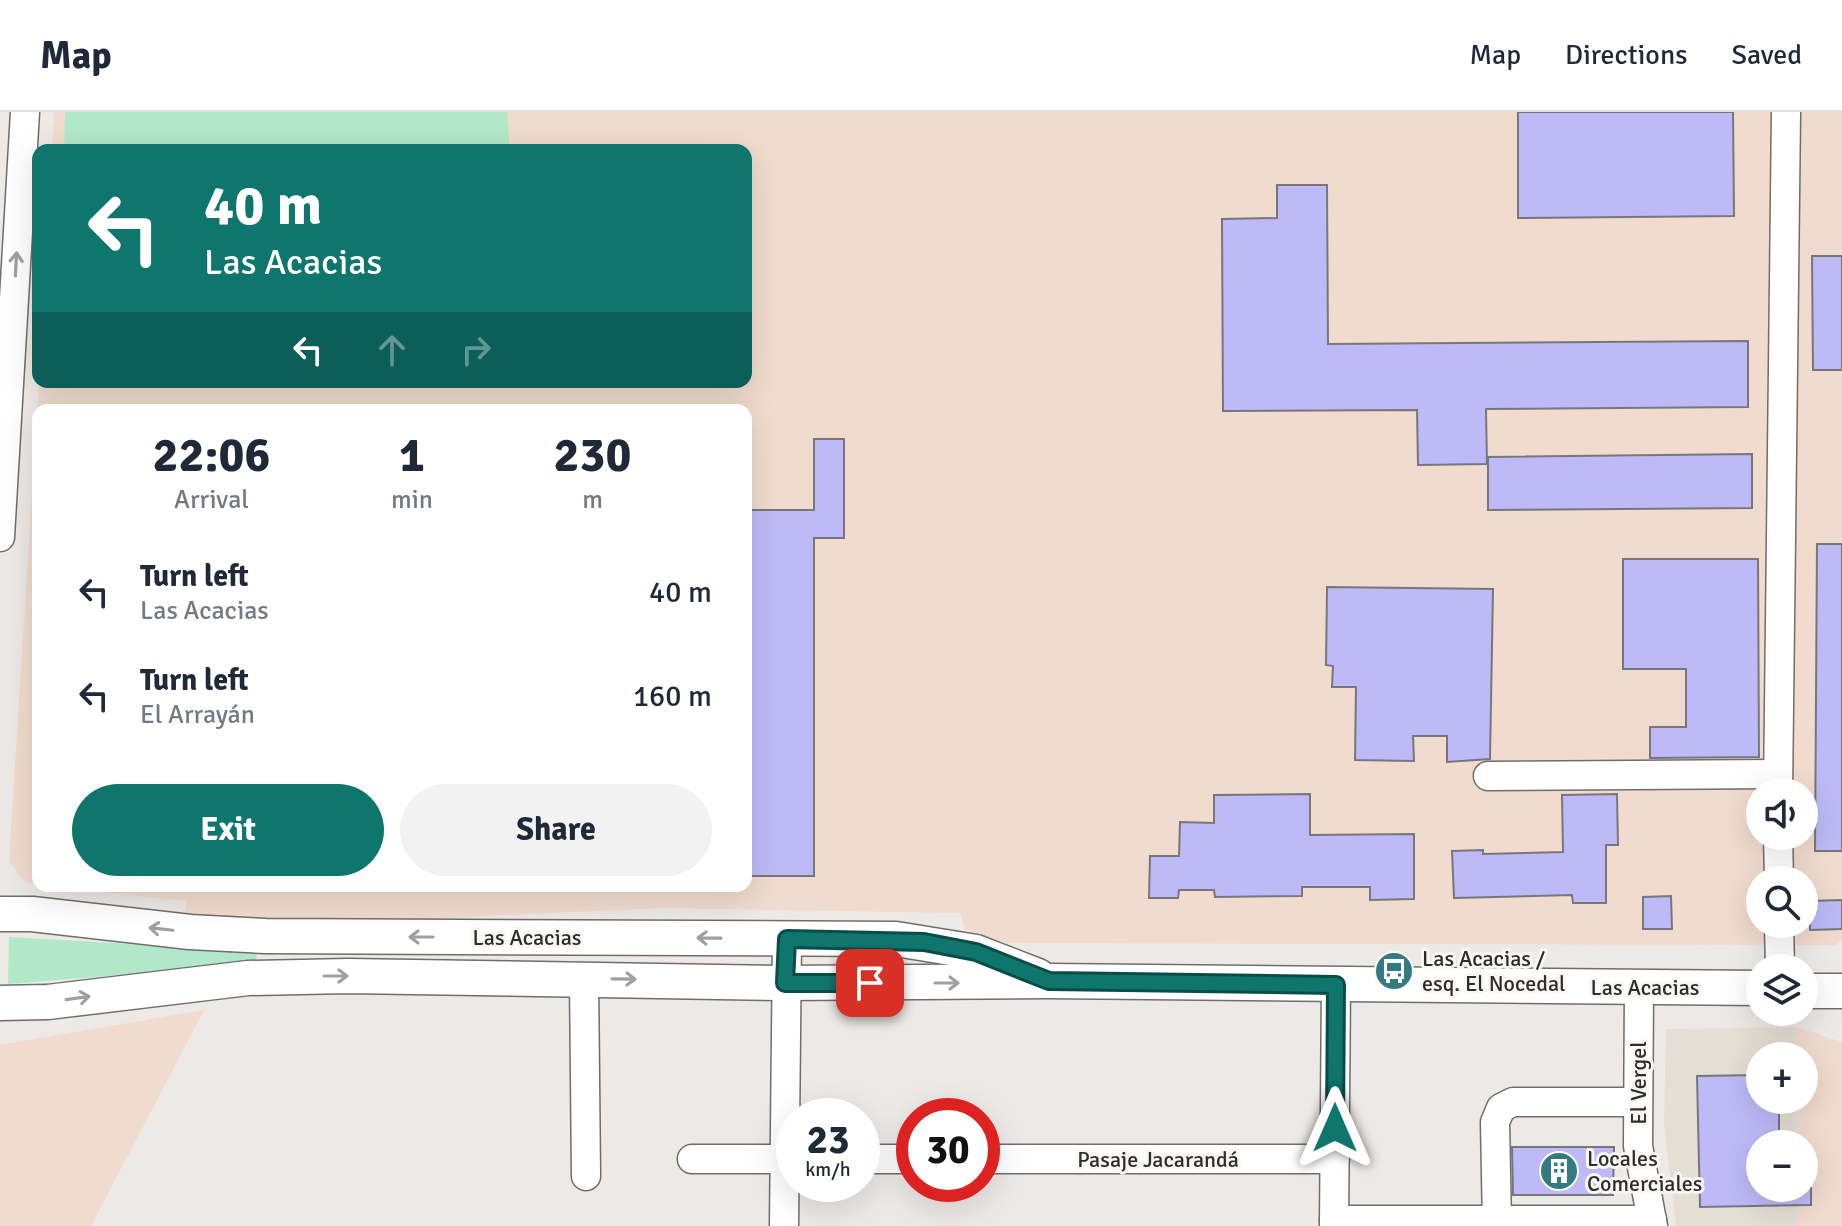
<!DOCTYPE html>
<meta charset="utf-8">
<style>
:root{--surface:#fff;--page:#f2f2f3;--text:#1f2937;--muted:#747a83;--line:#e0e1e3;--accent:#0f766e}
body{margin:0;font-family:Signika,sans-serif;background:var(--page);color:var(--text);height:100vh;display:flex;flex-direction:column;font-size:30px;white-space:nowrap}
*{box-sizing:border-box;margin:0}
p{font-size:26px;color:var(--muted)}
.icon{flex:none;width:44px;height:44px;fill:none;stroke:currentColor;stroke-width:2;stroke-linecap:round;stroke-linejoin:round}
.map{position:relative;flex:1;overflow:hidden}
.side{position:absolute;left:32px;top:292px;width:720px;height:488px;display:flex;flex-direction:column;background:var(--surface);border-radius:16px;box-shadow:0 8px 32px #0002}
.side>*{flex:none}
.hud{position:absolute;left:32px;top:32px;width:720px;height:244px;border-radius:16px;box-shadow:0 8px 32px #0002;background:#0f766e;color:#fff;overflow:hidden}
.fabs{position:absolute;left:1746px;top:666px;display:grid;gap:16px}
.fabs a{display:grid;place-items:center;width:72px;height:72px;border-radius:50%;background:var(--surface);box-shadow:0 8px 32px #0002;font-size:40px}
.speed{position:absolute;left:776px;top:986px;display:flex;gap:16px;font-size:40px;font-weight:700;text-align:center}
.speed>*{display:grid;place-content:center;width:104px;height:104px;border-radius:50%;background:var(--surface);box-shadow:0 8px 32px #0002;line-height:1}
.speed small{font-size:20px;font-weight:400}
.speed .limit{border:12px solid #d22;background:#fff;color:#111}
.pin{position:absolute;display:grid;place-items:center;width:68px;height:68px;color:#fff;margin:-34px;border-radius:16px;box-shadow:0 4px 12px #0006}
.me{position:absolute;width:88px;margin:-44px;rotate:0deg;stroke-linejoin:round;filter:drop-shadow(0 0 6px #0008)}
.turn{display:flex;align-items:center;gap:28px;height:168px;padding:0 40px;font-size:36px}
.turn .icon{width:104px;height:104px;stroke-width:2.5}
.turn b{display:block;font-size:56px;line-height:68px}
.lanes{display:flex;align-items:center;height:76px;padding:0 40px;background:#0003;justify-content:center;gap:40px;direction:ltr}
.lanes .off{opacity:.35}
.eta{display:flex;justify-content:space-evenly;align-items:center;height:136px;text-align:center}
.eta b{font-size:48px;font-weight:700;line-height:56px}
.primary-button{display:flex;gap:16px;margin-top:auto;padding:16px 40px}
.primary-button a{flex:1;height:92px;border-radius:48px;background:var(--accent);color:#fff;font-size:32px;font-weight:700;line-height:92px;text-align:center}
.primary-button a+a{background:var(--page);color:var(--text)}
ul{padding:0;list-style:none}
li{display:flex;align-items:center;gap:24px;height:104px;padding:0 40px}
li div{flex:1}
li b{display:block;font-size:30px}
li em{font-style:normal}
header{display:flex;align-items:center;gap:48px;box-sizing:border-box;height:112px;padding:0 40px;background:var(--surface);border-bottom:2px solid var(--line)}
header strong{font-size:38px}
nav{display:flex;gap:44px;margin-inline-start:auto;font-size:28px}
.map>svg:first-child{display:block}
.commercial{fill:#f1dbce;fill-rule:evenodd}
.built{fill:#e5ded4}
.green{fill:#b1e8c8}
.building{fill:#bdbaf7;stroke:#77777b;stroke-width:2}
.lines{fill:none;stroke-linecap:round;stroke-linejoin:round}
.minor-casing{stroke:#706e6a;stroke-width:31}
.major-casing{stroke:#706e6a;stroke-width:37}
.minor{stroke:#fff;stroke-width:28}
.major{stroke:#fff;stroke-width:34}
.oneway{stroke:#a1a0a0}
.route-casing{stroke:#0a4d48;stroke-width:20}
.route{stroke:#0f766e;stroke-width:14}
.labels{text-anchor:middle;stroke-width:6;stroke-linejoin:round;paint-order:stroke}
.street-label{font-size:22px;fill:#2e2d2c;stroke:#f9f7f3}
.poi-label{font-size:22px;fill:#2e2d2c;stroke:#f9f7f3;text-anchor:start}
</style>
<header>
<strong>Map</strong>
<nav><a>Map</a><a>Directions</a><a>Saved</a></nav>
</header>
<div class="map">
<svg width="1842" height="1114" viewBox="0 0 1842 1114">
<rect width="100%" height="100%" fill="#ece9e6"/>
<g class="commercial">
<path d="M54,0H1842V828L1836,833L1007,831L965,817L960,801L664,796L287,813L184,803L187,789L48,774H746V298H38V773L33,772L22,767L9,749L39,270H746V38H52ZM1760,680H1804V724H1760ZM1760,768H1804V812H1760Z"/>
<path d="M204,898L91,1114H0V933Z"/>
<path d="M1796,915L1842,930V1114H1798V1076H1804V1032H1798L1797,988H1804V944H1797Z"/>
</g>
<path class="built" d="M1796,915L1797,944H1760V988H1797L1798,1032H1760V1076H1798V1114H1676L1664,1013L1666,917Z"/>
<g class="green">
<path d="M65,0H507L510,38H64Z"/>
<path d="M9,825L257,839L256,852L8,872Z"/>
</g>
<g class="building">
<path d="M1518,0H1733L1734,104L1518,106Z"/>
<path d="M1277,73H1327L1328,232L1748,229V295L1486,297L1487,352L1418,353L1417,298L1223,299L1222,107L1277,106Z"/>
<path d="M1812,144H1842V258H1813Z"/>
<path d="M814,327H844V426H814V764H746V398H814Z"/>
<path d="M1752,342V396L1488,398V345Z"/>
<path d="M1817,432H1842V739H1815Z"/>
<path d="M1623,447H1758L1759,645L1650,646V615H1686V557H1623Z"/>
<path d="M1327,475L1493,477L1490,647L1447,650V624H1413L1414,649L1355,648L1356,575H1332L1333,554L1326,553Z"/>
<path d="M1310,682V723L1414,722V787L1370,788V775H1302V784L1215,785L1214,778H1179L1178,786H1149L1150,744H1179L1180,710L1214,711V683Z"/>
<path d="M1617,682L1618,733H1606V791H1573L1572,783L1454,786L1452,739L1483,738V742L1563,740L1562,683Z"/>
<path d="M1671,784L1672,817H1643V785Z"/>
<path d="M1842,788V817L1810,818V789Z"/>
<path d="M1760,963V988H1779V1032H1760V1076H1811V1093L1700,1095L1697,964Z"/>
<path d="M1512,1035H1614L1613,1083H1513Z"/>
</g>
<g class="lines">
<g class="minor-casing">
<g id="minor">
<path d="M0,425L25,0"/>
<path d="M1488,664L1777,662"/>
<path d="M1778,680L1786,0"/>
<path d="M1778,724L1779,768"/>
<path d="M1779,812L1780,856"/>
<path d="M584,866L586,1064"/>
<path d="M1639,875L1638,1034L1653,1114"/>
<path d="M692,1047H794"/>
<path d="M862,1047H914"/>
<path d="M982,1047H1335"/>
<path d="M1334,1108H1652"/>
<path d="M784,1114L787,827"/>
<path d="M1334,1114L1336,873"/>
<path d="M1497,1114L1495,1010L1501,996L1513,990H1637"/>
</g>
</g>
<g class="major-casing">
<g id="major">
<path d="M0,802H32L190,820L265,824L896,827L976,840L1038,864"/>
<path d="M1804,879H1842"/>
<path d="M0,891L48,890L248,866L348,864L785,871L1049,869L1760,876"/>
</g>
</g>
<use href="#minor" class="minor"/>
<use href="#major" class="major"/>
</g>
<defs><path id="oneway-shaft" d="M-6 0H5M1.5-3L5.5 0L1.5 3" fill="none" stroke-width="1.6" stroke-linecap="round" stroke-linejoin="round" transform="scale(2)"/></defs>
<g class="oneway">
<use href="#oneway-shaft" transform="translate(16 152) rotate(-87)"/>
<use href="#oneway-shaft" transform="translate(161 817) rotate(-174)"/>
<use href="#oneway-shaft" transform="translate(421 825) rotate(-180)"/>
<use href="#oneway-shaft" transform="translate(709 826) rotate(-179)"/>
<use href="#oneway-shaft" transform="translate(336 864)"/>
<use href="#oneway-shaft" transform="translate(624 867) rotate(1)"/>
<use href="#oneway-shaft" transform="translate(947 871)"/>
<use href="#oneway-shaft" transform="translate(78 886) rotate(-8)"/>
</g>
<g class="lines">
<g class="route-casing">
<path id="route" d="M870,871H785L787,827L924,830L976,840L1049,869L1336,873L1335,1016"/>
</g>
<use href="#route" class="route"/>
</g>
<defs>
<g id="bus-disc" transform="scale(2)"><circle r="9.5" fill="#327b80" stroke="#f9f7f3"/><path d="M-5-6H5V4H4V6H2V4H-2V6H-4V4H-5ZM-3.5-4V0h7V-4ZM-3.5 1.2v1.5H-2V1.2ZM2 1.2v1.5H3.5V1.2Z" fill="#fff"/></g>
<g id="building-disc" transform="scale(2)"><circle r="9.5" fill="#327b80" stroke="#f9f7f3"/><path d="M-4-6H4V6H1V3H-1V6H-4ZM-2.5-4.3h1.7v1.8h-1.7ZM.8-4.3h1.7v1.8H.8ZM-2.5-1h1.7V.8h-1.7ZM.8-1h1.7V.8H.8Z" fill="#fff"/></g>
</defs>
<g fill-rule="evenodd">
<use href="#bus-disc" x="1394" y="859"/>
<use href="#building-disc" x="1559" y="1059"/>
</g>
<g class="labels">
<g class="street-label">
<text x="527" y="833">Las Acacias</text>
<text x="1645" y="883">Las Acacias</text>
<text transform="translate(1638 971) rotate(-90)" y="8">El Vergel</text>
<text x="1158" y="1055">Pasaje Jacarandá</text>
</g>
<g class="poi-label">
<text x="1422" y="854">Las Acacias /<tspan x="1422" dy="25">esq. El Nocedal</tspan></text>
<text x="1587" y="1054">Locales<tspan x="1587" dy="25">Comerciales</tspan></text>
</g>
</g>
</svg>
<div class="fabs">
<a><svg class="icon" aria-label="sound" viewBox="0 0 24 24"><path d="M4 9h4l5-4v14l-5-4H4zM17 9q2 3 0 6"/></svg></a>
<a><svg class="icon" aria-label="search" viewBox="0 0 24 24"><circle cx="10" cy="10" r="6"/><path d="M15 15l6 6"/></svg></a>
<a><svg class="icon" aria-label="layers" viewBox="0 0 24 24"><path d="M12 4l9 5-9 5-9-5zM3 14l9 5 9-5"/></svg></a>
<a>+</a>
<a>−</a>
</div>
<div class="speed"><div>23<small>km/h</small></div><div class="limit">30</div></div>
<div class="pin" style="left:870px;top:871px;background:#d93025"><svg class="icon" aria-label="arrive" viewBox="0 0 24 24"><path d="M6 21V4h12l-3 4 3 4H6"/></svg></div>
<svg class="me" style="left:1335px;top:1016px" viewBox="-20 -20 40 40"><path d="M0-17L14 15 0 8-14 15z" fill="#0f766e" stroke="#fff" stroke-width="4"/></svg>
<div class="hud">
<div class="turn"><svg class="icon" aria-label="left" viewBox="0 0 24 24"><path d="M17 20v-9H6M10 6l-5 5 5 5"/></svg><div><b>40 m</b>Las Acacias</div></div>
<div class="lanes"><svg class="icon" aria-label="left" viewBox="0 0 24 24"><path d="M17 20v-9H6M10 6l-5 5 5 5"/></svg><svg class="icon off" aria-label="ahead" viewBox="0 0 24 24"><path d="M12 20V5M6 11l6-6 6 6"/></svg><svg class="icon off" aria-label="right" viewBox="0 0 24 24"><path d="M7 20v-9h11M14 6l5 5-5 5"/></svg></div>
</div>
<section class="side">
<div class="eta">
<div><b>22:06</b><p>Arrival</p></div>
<div><b>1</b><p>min</p></div>
<div><b>230</b><p>m</p></div>
</div>
<ul>
<li><svg class="icon" aria-label="left" viewBox="0 0 24 24"><path d="M17 20v-9H6M10 6l-5 5 5 5"/></svg><div><b>Turn left</b><p>Las Acacias</p></div><em>40 m</em></li>
<li><svg class="icon" aria-label="left" viewBox="0 0 24 24"><path d="M17 20v-9H6M10 6l-5 5 5 5"/></svg><div><b>Turn left</b><p>El Arrayán</p></div><em>160 m</em></li>
</ul>
<div class="primary-button"><a>Exit</a><a>Share</a></div>
</section>
</div>
